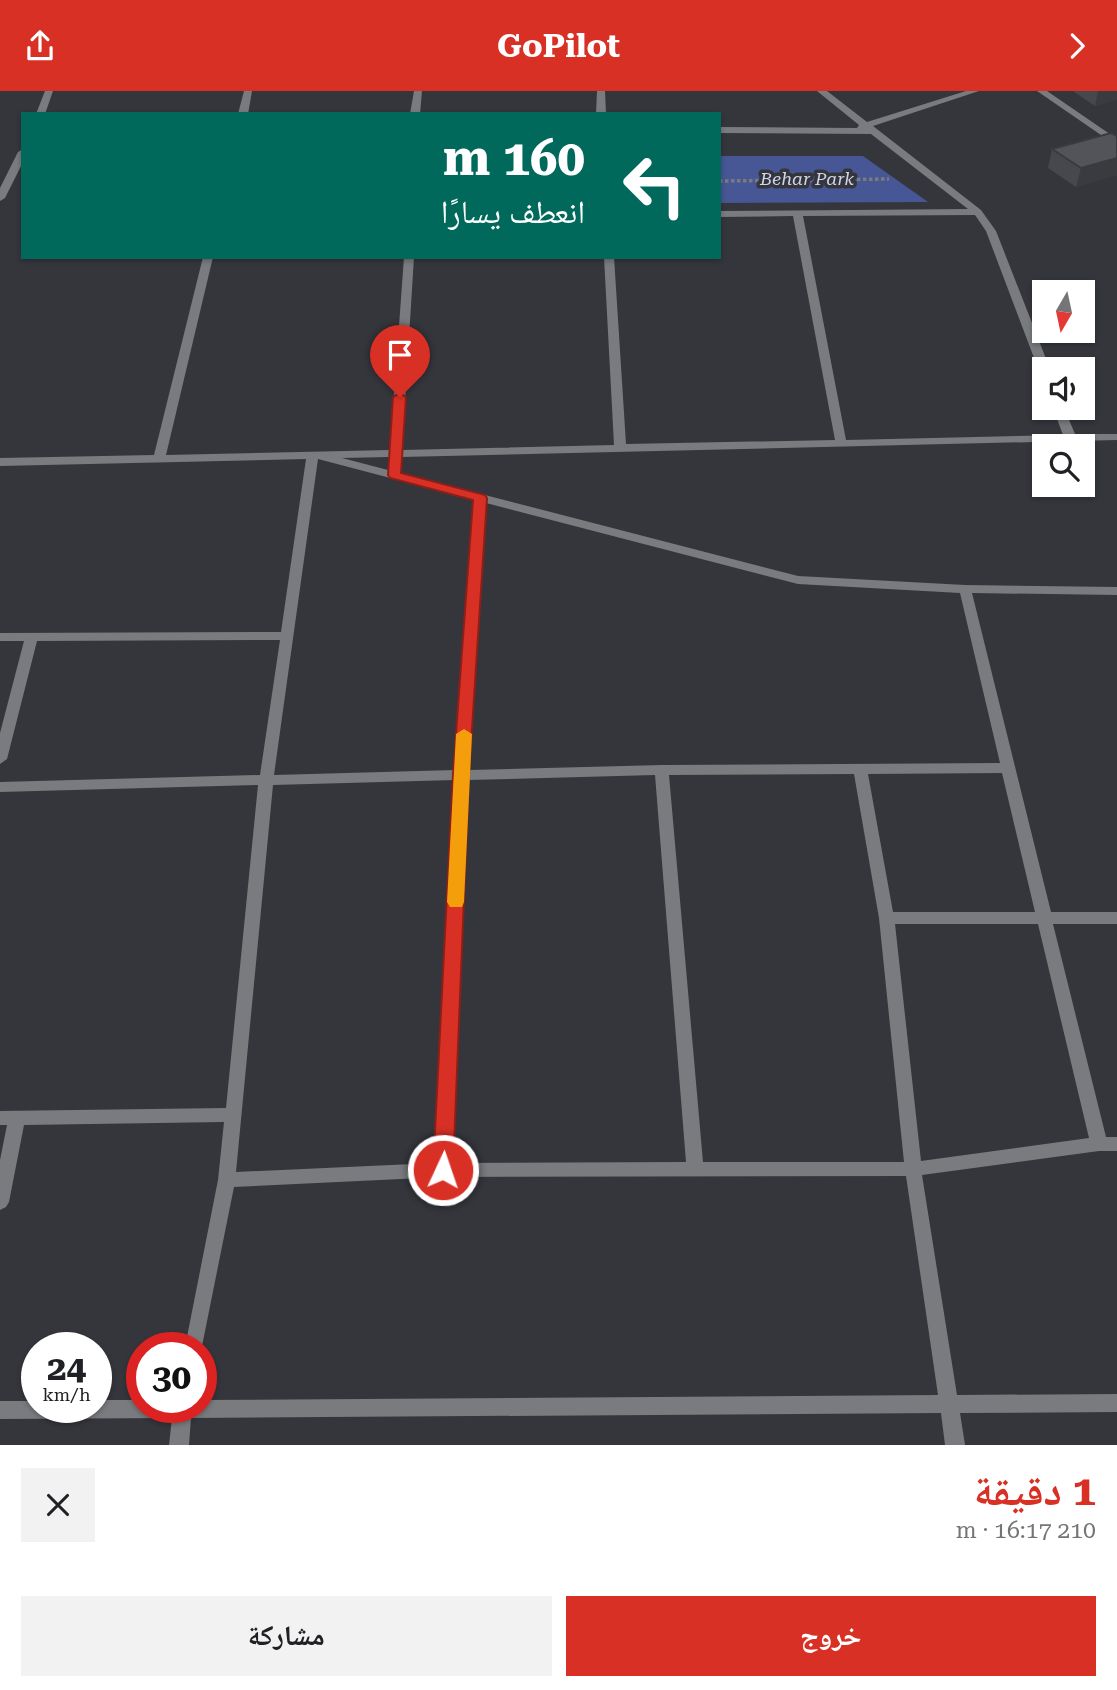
<!DOCTYPE html>
<html lang="ar">
<meta charset="utf-8">
<style>
:root{--surface:#fff;--page:#f2f2f2;--text:#202124;--muted:#757577;--accent:#d93025}
body{margin:0;font-family:"Roboto Serif","Noto Naskh Arabic",serif;background:var(--page);color:var(--text);direction:rtl;height:100vh;display:flex;flex-direction:column;font-size:26px;white-space:nowrap}
*{box-sizing:border-box;margin:0}
p{font-size:23px;color:var(--muted)}
.icon{flex:none;width:38px;height:38px;fill:none;stroke:currentColor;stroke-width:2;stroke-linecap:round;stroke-linejoin:round}
.map{position:relative;height:1354px;overflow:hidden;direction:ltr}
.side{display:flex;flex-direction:column;background:var(--surface);flex:1}
.side>*{flex:none}
.top-card{position:absolute;left:21px;top:21px;width:700px;height:147px;border-radius:0px;box-shadow:0 2px 5px #0004;direction:rtl;background:#00695c;color:#fff;overflow:hidden}
.needle{width:46px;rotate:189deg}
.fabs{position:absolute;left:1032px;top:189px;display:grid;gap:14px}
.fabs a{display:grid;place-items:center;width:63px;height:63px;border-radius:0px;background:var(--surface);box-shadow:0 2px 5px #0004;font-size:35px}
.speed{position:absolute;left:21px;top:1241px;display:flex;gap:14px;font-size:35px;font-weight:700;text-align:center}
.speed>*{display:grid;place-content:center;width:91px;height:91px;border-radius:50%;background:var(--surface);box-shadow:0 2px 5px #0004;line-height:1}
.speed small{font-size:18px;font-weight:400}
.speed .limit{border:10px solid #d22;background:#fff;color:#111}
.pin{position:absolute;display:grid;place-items:center;width:60px;height:60px;color:#fff;margin:-72px -30px;border-radius:50% 50% 50% 0;rotate:-45deg;box-shadow:0 0 7px #0007}
.pin .icon{rotate:45deg}
.me{position:absolute;width:77px;margin:-38px;rotate:3deg;stroke-linejoin:round;filter:drop-shadow(0 0 5px #0008)}
.turn{display:flex;align-items:center;gap:24px;height:147px;padding:0 21px;font-size:32px}
.turn .icon{width:91px;height:91px;stroke-width:2.5}
.turn b{display:block;font-size:49px;line-height:60px}
.round{display:grid;place-items:center;flex:none;width:74px;height:74px;border-radius:0px;background:var(--page)}
.headline{display:flex;align-items:center;justify-content:space-between;height:119px;padding:0 21px}
h1{font-size:42px;font-weight:700;line-height:52px;color:var(--accent)}
.primary-button{display:flex;gap:14px;margin-top:auto;padding:14px 21px}
.primary-button a{flex:1;height:80px;border-radius:0px;background:var(--accent);color:#fff;font-size:28px;font-weight:700;line-height:80px;text-align:center}
.primary-button a+a{background:var(--page);color:var(--text)}
header{display:flex;justify-content:space-between;align-items:center;height:91px;padding:0 21px;background:var(--accent);color:#fff;font-size:32px;font-weight:700}
.map>svg:first-child{display:block}
.green{fill:#475695}
.lines{fill:none;stroke-linecap:round;stroke-linejoin:round}
.path{stroke:#7a7b80;stroke-width:3.5;stroke-dasharray:3.5 2.5;stroke-linecap:butt}
.minor{fill:#7a7b7e;fill-rule:evenodd}
.tertiary{fill:#7a7b7e;fill-rule:evenodd}
.wall{fill:#47484d}
.shaded-wall{fill:#393b3f}
.building{fill:#52545a;stroke:#393b3f;stroke-width:2}
.route{fill:#d93025;stroke:#8d1f18;stroke-width:2}
.slow{fill:#f59e0b}
.labels{text-anchor:middle;stroke-width:7;stroke-linejoin:round;paint-order:stroke}
.far-park-label{font-size:18px;font-style:italic;fill:#cfd6ec;stroke:#35363c}
</style>
<header><svg class="icon" aria-label="forward" viewBox="0 0 24 24"><path d="M9 5l7 7-7 7"/></svg>GoPilot<svg class="icon" aria-label="share" viewBox="0 0 24 24"><path d="M12 15V3M7 8l5-5 5 5M5 13v7h14v-7"/></svg></header>
<div class="map">
<svg width="1117" height="1354" viewBox="0 0 1117 1354">
<rect width="100%" height="100%" fill="#35363c"/>
<path class="green" d="M719,65H863L928,111L719,112Z"/>
<g class="lines">
<path class="path" d="M719,90L889,88"/>
<g class="minor">
<path d="M45,0H53L45,23H36Z"/>
<path d="M244,0H252L248,23H238Z"/>
<path d="M414,0H422L420,23H410Z"/>
<path d="M597,0H605L606,23H596Z"/>
<path d="M817,0H827L867,31L966,0H979L873,35L981,119L996,140L1050,278H1045V283L1039,280L986,140L975,124L803,125L846,349L1063,344L1053,317H1064L1075,343H1117V349L401,366L400,382L798,485L965,494L1117,496V504L972,502L1051,821H1117V833H1053L1106,1046H1117V1060H1099L922,1084L957,1304L1117,1303V1321L960,1322L965,1354H945L941,1322L191,1327L189,1354H169L172,1327L0,1328V1310H37V1316H96V1309H142V1316H201V1309L938,1304L906,1085L443,1086L234,1096L201,1260V1256H185L218,1089L224,1031L24,1034L9,1111L6,1116L0,1119V1069L7,1034H0V1020L226,1017L258,694L0,701V691L260,684L280,549L37,550L7,668L0,673V642L24,550H0V542L281,541L306,368L0,375V367L154,364L203,166H213L166,364L390,359L404,166H414L402,359L614,354L604,166H614L626,353L835,349L793,125L719,126V120L968,118L871,43L719,42V36L857,37L859,34ZM389,366L388,379L342,367ZM318,368L474,409L455,679L274,684ZM486,412L798,493L960,502L1000,672L662,674L469,679ZM1002,682L1035,821H893L868,683ZM854,683L879,827L904,1071H703L669,684ZM655,684L686,1071L452,1072L469,689ZM455,689L435,1072L236,1081L273,694ZM895,833H1038L1089,1047L921,1070Z"/>
<path d="M23,58V71L5,107L0,110V97L18,61Z"/>
</g>
<path class="tertiary" d="M1037,0H1047L1117,48V55Z"/>
</g>
<g class="wall">
<path d="M1073,0H1117V8L1095,15Z"/>
<path d="M1117,45V84L1076,96L1048,77L1052,58Z"/>
</g>
<g class="shaded-wall">
<path d="M1098,0H1117V8L1095,15Z"/>
<path d="M1117,67V84L1076,96L1081,77Z"/>
</g>
<path class="building" d="M1111,42L1117,45V67L1081,77L1052,58Z"/>
<path class="route" d="M400,302L406,306L401,382L485,404L487,407L469,684L453,1079L450,1084L443,1087L436,1084L433,1079L453,684L473,409L390,387L388,384L393,306Z"/>
<path class="slow" d="M464,638L472,643L464,811L462,816H450L447,811L456,643Z"/>
<g class="labels">
<g class="far-park-label">
<text x="807" y="94">Behar Park</text>
</g>
</g>
</svg>
<div class="fabs">
<a><svg class="needle" viewBox="-14 -14 28 28"><path d="M0-13l5 13h-10z" fill="#e53935"/><path d="M0 13l5-13h-10z" fill="#757577"/></svg></a>
<a><svg class="icon" aria-label="sound" viewBox="0 0 24 24"><path d="M4 9h4l5-4v14l-5-4H4zM17 9q2 3 0 6"/></svg></a>
<a><svg class="icon" aria-label="search" viewBox="0 0 24 24"><circle cx="10" cy="10" r="6"/><path d="M15 15l6 6"/></svg></a>
</div>
<div class="speed"><div>24<small>km/h</small></div><div class="limit">30</div></div>
<div class="pin" style="left:400px;top:306px;background:#d93025"><svg class="icon" aria-label="arrive" viewBox="0 0 24 24"><path d="M6 21V4h12l-3 4 3 4H6"/></svg></div>
<svg class="me" style="left:443px;top:1079px" viewBox="-20 -20 40 40"><circle r="17" fill="#d93025" stroke="#fff" stroke-width="3"/><path d="M0-11L8 9 0 5-8 9z" fill="#fff"/></svg>
<div class="top-card">
<div class="turn"><svg class="icon" aria-label="left" viewBox="0 0 24 24"><path d="M17 20v-9H6M10 6l-5 5 5 5"/></svg><div><b>160 m</b>انعطف يسارًا</div></div>
</div>
</div>
<section class="side">
<div class="headline"><div><h1>1 دقيقة</h1><p>210 m · 16:17</p></div><a class="round"><svg class="icon" aria-label="close" viewBox="0 0 24 24"><path d="M6 6l12 12M18 6L6 18"/></svg></a></div>
<div class="primary-button"><a>خروج</a><a>مشاركة</a></div>
</section>
